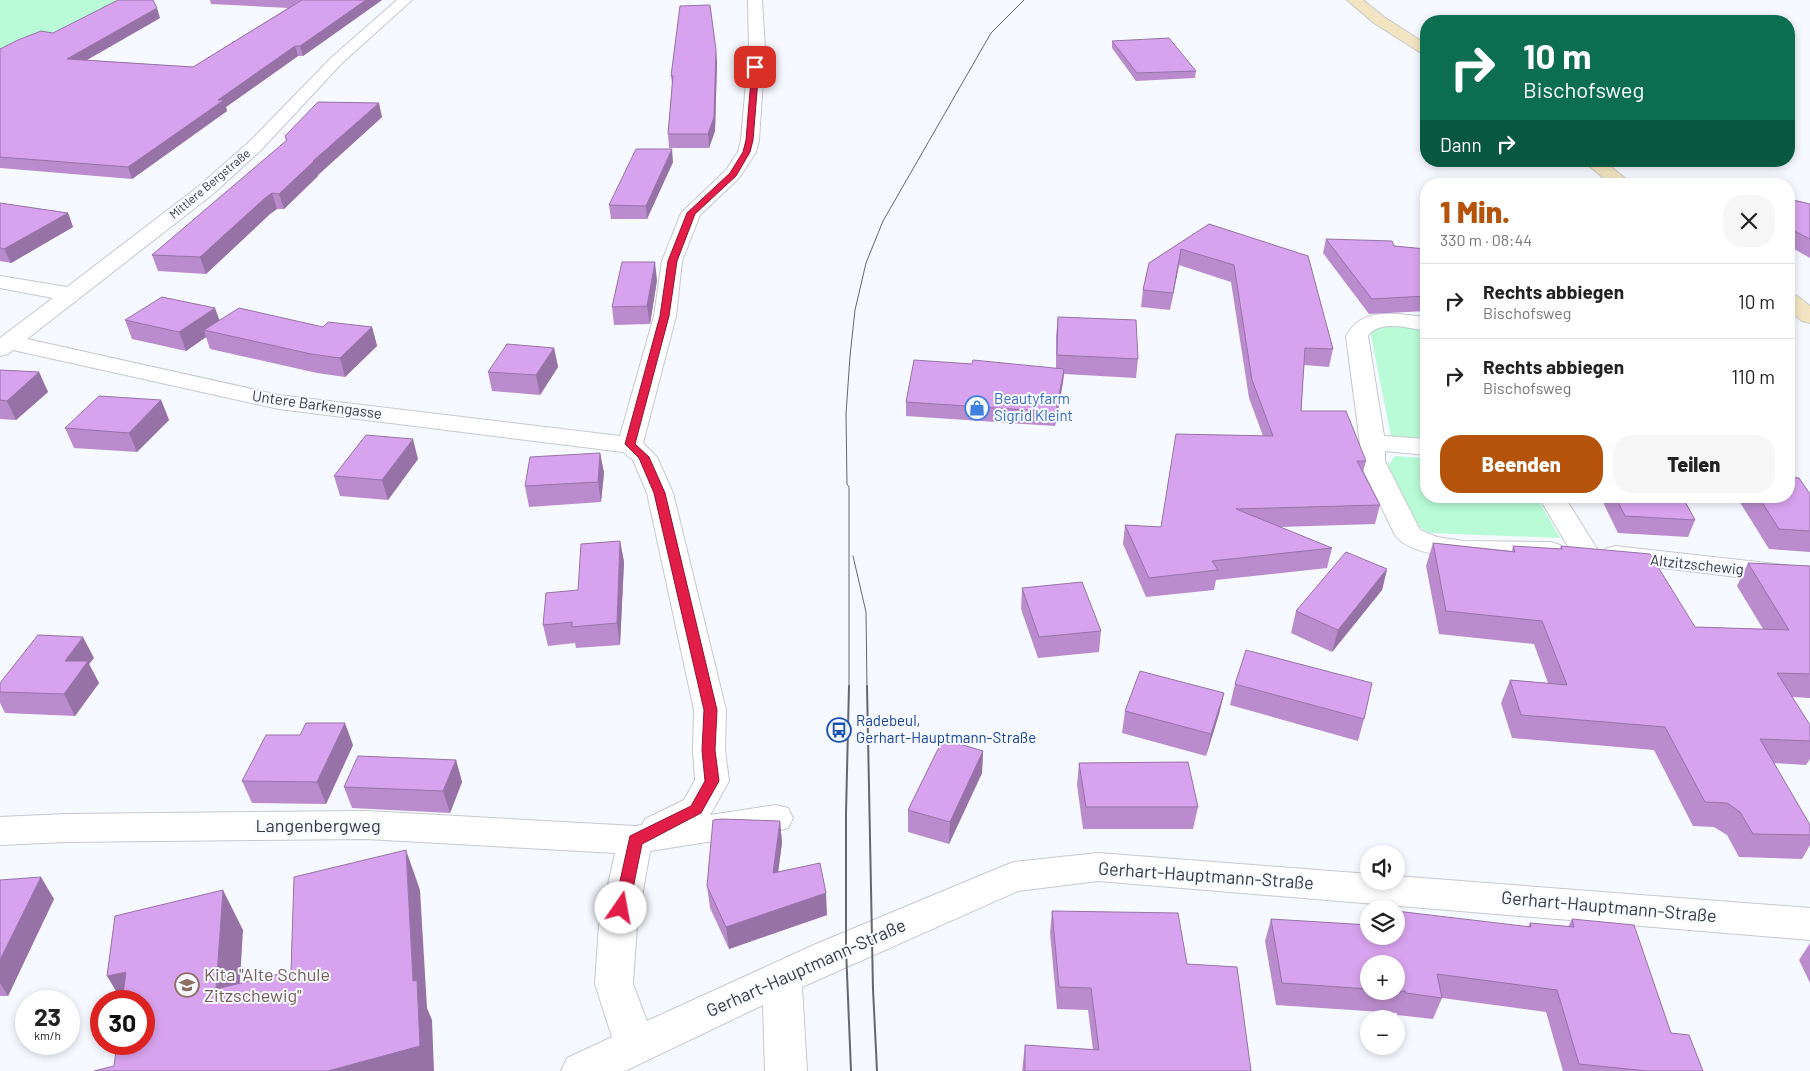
<!DOCTYPE html>
<html lang="de">
<meta charset="utf-8">
<style>
:root{--surface:#fff;--page:#f6f6f6;--text:#222;--muted:#767676;--line:#e0e0e0;--accent:#b45309}
body{margin:0;font-family:Barlow,sans-serif;background:var(--page);color:var(--text);height:100vh;display:flex;flex-direction:column;font-size:19px;white-space:nowrap}
*{box-sizing:border-box;margin:0}
p{font-size:16px;color:var(--muted)}
.icon{flex:none;width:28px;height:28px;fill:none;stroke:currentColor;stroke-width:2;stroke-linecap:round;stroke-linejoin:round}
.map{position:relative;flex:1;overflow:hidden}
.sheet{position:absolute;left:1420px;top:178px;width:375px;height:325px;display:flex;flex-direction:column;background:var(--surface);border-radius:20px;box-shadow:0 2px 8px #0003}
.sheet>*{flex:none}
.top-card{position:absolute;left:1420px;top:15px;width:375px;height:152px;border-radius:20px;box-shadow:0 2px 8px #0003;background:#0b6e4f;color:#fff;overflow:hidden}
.controls{position:absolute;left:1360px;top:845px;display:grid;gap:10px}
.controls a{display:grid;place-items:center;width:45px;height:45px;border-radius:50%;background:var(--surface);box-shadow:0 2px 8px #0003;font-size:25px}
.speed{position:absolute;left:15px;top:990px;display:flex;gap:10px;font-size:25px;font-weight:700;text-align:center}
.speed>*{display:grid;place-content:center;width:65px;height:65px;border-radius:50%;background:var(--surface);box-shadow:0 2px 8px #0003;line-height:1}
.speed small{font-size:12px;font-weight:400}
.speed .limit{border:8px solid #d22;background:#fff;color:#111}
.pin{position:absolute;display:grid;place-items:center;width:42px;height:42px;color:#fff;margin:-21px;border-radius:10px;box-shadow:0 2px 8px #0006}
.me{position:absolute;width:55px;margin:-28px;rotate:12deg;stroke-linejoin:round;filter:drop-shadow(0 0 4px #0008)}
.turn{display:flex;align-items:center;gap:18px;height:105px;padding:0 20px;font-size:22px}
.turn .icon{width:65px;height:65px;stroke-width:2.5}
.turn b{display:block;font-size:35px;line-height:42px}
.then{display:flex;align-items:center;height:48px;padding:0 20px;background:#0003;gap:10px;font-size:19px}
.round{display:grid;place-items:center;flex:none;width:52px;height:52px;border-radius:20px;background:var(--page)}
.headline{display:flex;align-items:center;justify-content:space-between;height:85px;padding:0 20px}
h1{font-size:30px;font-weight:800;line-height:38px;color:var(--accent)}
.primary-button{display:flex;gap:10px;margin-top:auto;padding:10px 20px}
.primary-button a{flex:1;height:58px;border-radius:20px;background:var(--accent);color:#fff;font-size:20px;font-weight:800;line-height:58px;text-align:center}
.primary-button a+a{background:var(--page);color:var(--text)}
ul{padding:0;list-style:none}
li{display:flex;align-items:center;gap:15px;height:75px;padding:0 20px;border-top:1px solid var(--line)}
li div{flex:1}
li b{display:block;font-size:19px}
li em{font-style:normal}
.map>svg:first-child{display:block}
.green{fill:#b8fbd6}
.lines{fill:none;stroke-linecap:round;stroke-linejoin:round}
.minor-casing{stroke:#c5c9ce;stroke-width:2}
.secondary-casing{stroke:#c5c9ce;stroke-width:2}
.minor{fill:#fff;fill-rule:evenodd}
.secondary{fill:#f3e5c1;fill-rule:evenodd}
.tram-far1{stroke:#66676a;stroke-width:1}
.tram{stroke:#66676a;stroke-width:2}
.wall{fill:#ba8ccd;fill-rule:evenodd}
.shaded-wall{fill:#9772a7}
.building{fill:#d8a3ee;stroke:#9772a7}
.route{fill:#e11d48;stroke:#92132f}
.labels{text-anchor:middle;stroke-width:4;stroke-linejoin:round;paint-order:stroke}
.far-street-label{font-size:12px;fill:#393a3c;stroke:#f6f9ff}
.shop-label{font-size:15px;fill:#366cbe;stroke:#f6f9ff;text-anchor:start}
.street-label{font-size:15px;fill:#393a3c;stroke:#f6f9ff}
.transit-label{font-size:15px;fill:#164399;stroke:#f6f9ff;text-anchor:start}
.near-street-label{font-size:18px;fill:#393a3c;stroke:#f6f9ff}
.near-education-label{font-size:18px;fill:#785e54;stroke:#f6f9ff;text-anchor:start}
</style>
<div class="map">
<svg width="1810" height="1071" viewBox="0 0 1810 1071">
<rect width="100%" height="100%" fill="#f6f9ff"/>
<g class="green">
<path d="M0,0H129L0,55Z"/>
<path d="M1382,325L1426,328V438L1391,436L1370,331Z"/>
<path d="M1395,456L1426,458V496H1536L1560,538L1430,533L1415,525L1386,468Z"/>
</g>
<g class="lines">
<g class="minor-casing">
<g id="minor">
<path d="M397,0H412L342,63L261,150L213,194L27,339L279,395L620,436L654,316L662,261L681,213L726,170L738,152L741,140L749,49L748,0H762L765,49L759,140L756,152L739,178L700,215L682,261L676,316L643,443L657,457L673,493L726,710L725,750L729,781L710,815L776,805L788,808L793,818L788,828L776,831L650,851L637,925L633,984L647,1021L816,944L1001,867L1014,862L1098,853L1369,874V881H1396V876L1810,908V940L1098,881L1018,891L802,987L807,1071H765L763,1005L625,1071H561L567,1058L612,1037L595,984L599,925L615,853L367,839L65,842L0,845V817L65,814L367,811L635,826L642,825L645,819L684,800L695,780L693,750L694,710L647,493L633,460L623,452L279,409L13,350L8,354L0,356V338L53,298L0,288V276L67,287L199,186L249,142L332,57Z"/>
<path d="M1398,314L1426,317V331C1411,328 1378,319 1368,336L1384,436L1426,439V455L1385,451V461L1420,530L1437,537L1464,541L1550,542L1560,545L1564,551L1560,557L1550,560C1515,559 1416,565 1395,535L1359,461L1360,443L1346,336C1358,315 1375,313 1398,314Z"/>
<path d="M1538,496H1564L1599,552L1595,558L1585,561L1575,558Z"/>
<path d="M1615,546L1810,568V586L1605,561L1601,555L1605,549Z"/>
</g>
</g>
<g class="secondary-casing">
<g id="secondary">
<path d="M1347,0H1363L1384,17L1426,44V54L1421,53L1374,23Z"/>
<path d="M1583,161H1604L1632,184H1611Z"/>
<path d="M1789,295L1797,296L1810,306V323L1802,321L1789,311Z"/>
</g>
</g>
<use href="#minor" class="minor"/>
<use href="#secondary" class="secondary"/>
<g class="tram-far1">
<path d="M853,556L866,612L867,688"/>
<path d="M849,688V487L847,484L846,414L850,356L855,310L866,263L883,221L991,33L1024,0"/>
</g>
<g class="tram">
<path d="M849,686L846,814V949L851,1071"/>
<path d="M867,686L873,989L877,1071"/>
</g>
</g>
<g class="wall">
<path d="M210,0H382L303,56H298L226,107L227,111L132,179L0,168V49L53,33L160,18L87,60L193,67L288,8L211,4Z"/>
<path d="M1112,41L1196,71L1195,78L1136,81L1112,48Z"/>
<path d="M717,62L715,131L709,148H669L668,134L672,84L671,76Z"/>
<path d="M382,117L318,175V176L284,209H277L270,214L206,274L158,271L152,255L286,141L285,136Z"/>
<path d="M673,162L647,219H611L609,205Z"/>
<path d="M1789,199L1810,204V258L1789,246Z"/>
<path d="M0,203L68,213L73,227L11,263L0,261Z"/>
<path d="M1209,224L1333,349L1329,367L1304,365L1301,411L1366,461L1363,472L1380,505L1375,524L1280,527L1332,548L1327,568L1216,580L1214,590L1146,597L1123,544L1125,525L1161,527L1263,436L1249,398L1231,282L1179,265L1170,310L1141,307L1143,290L1149,263Z"/>
<path d="M1326,239L1426,249V311L1369,314L1323,253Z"/>
<path d="M657,280L650,324L614,325L612,307Z"/>
<path d="M1058,317L1138,359L1136,378L1064,374L1063,382L1055,426L906,416V402L1056,368V336Z"/>
<path d="M125,320H219L323,327H372L377,346L345,377L317,373L210,349L206,337L186,351L132,339Z"/>
<path d="M554,348L558,367L540,395L492,391L488,372Z"/>
<path d="M0,370L39,372L48,392L16,420L0,419Z"/>
<path d="M161,400L169,420L137,452L74,448L65,428Z"/>
<path d="M600,453L604,473L601,502L529,507L525,486Z"/>
<path d="M418,459L388,500L340,496L334,476Z"/>
<path d="M1810,494V552L1769,549L1736,496H1789Z"/>
<path d="M1600,496H1682L1695,520L1688,537L1618,533Z"/>
<path d="M620,541L624,562L620,645L576,648L575,643L548,646L543,625L578,590Z"/>
<path d="M1433,543L1512,551L1513,546L1560,549L1561,546L1695,627L1763,629L1737,586L1748,563L1810,566V698L1792,697L1810,725V759L1806,765L1774,763L1810,825V845L1802,859L1739,857L1727,835L1714,827L1693,826L1654,750L1512,738L1501,703L1510,680L1548,683L1534,644L1439,634L1426,566Z"/>
<path d="M1387,569L1382,590L1332,652L1291,633L1296,611Z"/>
<path d="M1022,588L1101,631L1099,652L1038,658L1021,609Z"/>
<path d="M94,658L89,664L99,683L75,716L5,713L0,703V683Z"/>
<path d="M1235,684L1364,719L1358,741L1230,705Z"/>
<path d="M1224,693L1219,714L1206,756L1122,733L1125,711Z"/>
<path d="M353,745L326,804L252,803L242,781Z"/>
<path d="M983,751L982,773L949,844L908,832V810Z"/>
<path d="M456,760L462,782L450,813L352,808L344,787Z"/>
<path d="M1079,763L1198,807L1193,829H1083L1077,785Z"/>
<path d="M780,821L782,843L778,872L827,915L729,949L710,908L707,886Z"/>
<path d="M0,880L54,899L8,996H0Z"/>
<path d="M1052,911L1187,964L1251,1071H1022L1025,1045L1093,1050L1088,1010L1057,1009L1050,933Z"/>
<path d="M1271,919L1369,936L1528,927L1530,923L1568,927L1572,919L1671,1033L1703,1071H1563L1546,1012L1442,998L1433,1019L1397,1015V1013L1276,1005L1265,941ZM1369,964H1396V991H1369Z"/>
<path d="M1810,943V983L1799,960Z"/>
</g>
<g class="shaded-wall">
<path d="M366,0H382L303,56L300,46Z"/>
<path d="M157,8L160,18L71,69L67,59Z"/>
<path d="M295,46L298,56L226,107L227,111L132,179L128,167L218,100Z"/>
<path d="M716,50L717,62L715,131L709,148L708,134Z"/>
<path d="M379,103L382,117L318,175V176L284,209L279,194L313,161Z"/>
<path d="M672,149L673,162L647,219L646,206Z"/>
<path d="M272,193L277,209L270,214L206,274L200,257L265,198Z"/>
<path d="M68,213L73,227L11,263L4,249Z"/>
<path d="M1181,249L1179,265L1170,310L1173,293Z"/>
<path d="M655,262L657,280L650,324L647,306Z"/>
<path d="M215,308L222,327L204,330L206,337L186,351L179,332Z"/>
<path d="M372,327L377,346L345,377L340,358Z"/>
<path d="M554,348L558,367L540,395L536,375Z"/>
<path d="M1064,369L1063,382L1055,426L1056,412Z"/>
<path d="M39,372L48,392L16,420L7,401Z"/>
<path d="M161,400L169,420L137,452L129,433Z"/>
<path d="M413,439L418,459L388,500L382,480Z"/>
<path d="M600,453L604,473L601,502L598,482Z"/>
<path d="M620,541L624,562L620,645L617,623Z"/>
<path d="M1387,569L1382,590L1332,652L1338,630Z"/>
<path d="M83,637L94,658L89,664L99,683L75,716L64,694L65,661Z"/>
<path d="M1224,693L1219,714L1206,756L1211,734Z"/>
<path d="M345,723L353,745L326,804L317,782Z"/>
<path d="M983,751L982,773L949,844L950,822Z"/>
<path d="M456,760L462,782L450,813L443,791Z"/>
<path d="M780,821L782,843L775,895L773,873Z"/>
<path d="M406,850L420,890L427,1008L432,1020L434,1071H328L413,981Z"/>
<path d="M41,877L54,899L8,996L0,983V960Z"/>
<path d="M223,890L243,930L237,1029L216,989Z"/>
<path d="M826,893L827,915L729,949L726,927Z"/>
<path d="M126,972L143,1001H122L107,976Z"/>
</g>
<g class="building">
<path d="M118,0H153L157,8L67,59L193,67L302,0H366L300,46H295L218,100H224L128,167L0,157V49L18,40L41,31L53,33Z"/>
<path d="M710,5L716,50L714,117L708,134H668L673,76H671L680,6Z"/>
<path d="M1169,38L1196,71L1137,73L1112,41Z"/>
<path d="M318,102L379,103L313,161H314L279,194L272,193L265,198L200,257L152,255L287,140L285,136Z"/>
<path d="M636,149H672L646,206L609,205Z"/>
<path d="M1789,199L1810,204V239L1789,228Z"/>
<path d="M0,203L68,213L4,249L0,248Z"/>
<path d="M1209,224L1308,256L1333,349L1305,348L1301,411H1346L1366,461H1357L1380,505L1236,509L1332,548L1212,561L1218,570L1149,578L1125,525L1161,527L1176,434L1273,436L1252,380L1234,265L1181,249L1173,293L1143,290L1149,263Z"/>
<path d="M1326,239L1392,241L1394,246L1426,249V296L1372,299Z"/>
<path d="M622,262H655L647,306L612,307Z"/>
<path d="M162,297L215,308L179,332L125,320Z"/>
<path d="M239,308L323,327L328,322L372,327L340,358L311,354L204,330Z"/>
<path d="M1058,317L1136,320L1138,359L1057,355Z"/>
<path d="M507,344L554,348L536,375L488,372Z"/>
<path d="M914,360L972,364L973,360L1064,369L1056,412L906,402Z"/>
<path d="M0,370L39,372L7,401L0,400Z"/>
<path d="M99,396L161,400L129,433L65,428Z"/>
<path d="M366,435L413,439L382,480L334,476Z"/>
<path d="M600,453L598,482L525,486L530,457Z"/>
<path d="M1789,477L1799,478L1810,494V531L1779,529L1758,496H1789Z"/>
<path d="M1615,496H1682L1695,520L1625,516Z"/>
<path d="M620,541L617,623L572,627V622L543,625L546,593L578,590L581,544Z"/>
<path d="M1433,543L1515,552L1513,546L1562,549L1561,546L1650,554L1695,627L1789,630L1748,563L1810,566V674L1777,673L1810,725V741L1760,739L1810,825V835L1753,834L1740,812L1727,803L1705,802L1665,727L1521,715L1510,680L1567,685L1542,621L1446,611Z"/>
<path d="M1346,552L1387,569L1338,630L1296,611Z"/>
<path d="M1082,582L1101,631L1039,637L1022,588Z"/>
<path d="M38,635L83,637L65,661H88L64,694L0,692V683Z"/>
<path d="M1246,650L1372,683L1364,719L1235,684Z"/>
<path d="M1140,671L1224,693L1211,734L1125,711Z"/>
<path d="M306,723H345L317,782L242,781L266,735H300Z"/>
<path d="M943,739L983,751L950,822L908,810Z"/>
<path d="M358,756L456,760L443,791L344,787Z"/>
<path d="M1188,762L1198,807H1086L1079,763Z"/>
<path d="M722,819L780,821L773,873L820,863L826,893L726,927L707,886L713,820Z"/>
<path d="M406,850L413,981L417,980L420,1046L328,1071H94L114,1066L117,1044H144V1001H122L126,972L107,976L115,916L223,890L216,989L291,971L294,877Z"/>
<path d="M41,877L0,960V880Z"/>
<path d="M1052,911L1178,913L1187,964L1237,967L1251,1071H1025V1045L1099,1050L1091,988L1059,987Z"/>
<path d="M1396,911L1531,927L1530,923L1574,927L1572,919L1634,925L1671,1033L1689,1035L1703,1071H1647L1579,1064L1557,990L1437,974L1442,998L1406,993L1405,991H1396V964H1369V989L1282,983L1271,919L1369,925V936H1396Z"/>
</g>
<path class="route" d="M755,65L759,67L753,140L750,152L736,176L695,214L677,261L669,316L635,444L649,457L665,493L717,710L715,750L719,781L701,813L642,844L629,908L627,912L621,914L616,912L614,908L630,836L691,806L705,781L702,750L704,710L654,493L639,458L625,444L660,316L668,261L687,213L730,173L743,152L746,140L752,67Z"/>
<defs>
<g id="shop-ring" transform="scale(1.25)"><circle r="9.5" fill="#f6f9ff" stroke="#3f7fe0" stroke-width="1.5"/><path d="M-5-2.5h2.3a2.7 3.5 0 0 1 5.4 0H5L5.5 6h-11ZM-1.5-2.5h3a1.5 2.3 0 0 0-3 0Z" fill="#3f7fe0"/></g>
<g id="bus-ring" transform="scale(1.25)"><circle r="9.5" fill="#f6f9ff" stroke="#1a4fb4" stroke-width="1.5"/><path d="M-5-6H5V4H4V6H2V4H-2V6H-4V4H-5ZM-3.5-4V0h7V-4ZM-3.5 1.2v1.5H-2V1.2ZM2 1.2v1.5H3.5V1.2Z" fill="#1a4fb4"/></g>
<g id="school-ring" transform="scale(1.25)"><circle r="9.5" fill="#f6f9ff" stroke="#8d6e63" stroke-width="1.5"/><path d="M0-5L7-2L0 1L-7-2ZM-4 1L0 2.5L4 1V4Q0 6-4 4Z" fill="#8d6e63"/></g>
</defs>
<g fill-rule="evenodd">
<use href="#shop-ring" x="977" y="408"/>
<use href="#bus-ring" x="839" y="730"/>
<use href="#school-ring" x="187" y="985"/>
</g>
<g class="labels">
<g class="far-street-label">
<text transform="translate(210 184) rotate(-40)" y="4">Mittlere Bergstraße</text>
</g>
<g class="shop-label">
<text x="994" y="404">Beautyfarm<tspan x="994" dy="17">Sigrid Kleint</tspan></text>
</g>
<g class="street-label">
<text transform="translate(317 405) rotate(8)" y="5">Untere Barkengasse</text>
<text transform="translate(1697 565) rotate(6)" y="5">Altzitzschewig</text>
</g>
<g class="transit-label">
<text x="856" y="726">Radebeul,<tspan x="856" dy="17">Gerhart-Hauptmann-Straße</tspan></text>
</g>
<g class="near-street-label">
<text x="318" y="832">Langenbergweg</text>
<text transform="translate(1206 876) rotate(4)" y="6">Gerhart-Hauptmann-Straße</text>
<text transform="translate(1609 907) rotate(5)" y="6">Gerhart-Hauptmann-Straße</text>
<text transform="translate(806 968) rotate(-24)" y="6">Gerhart-Hauptmann-Straße</text>
</g>
<g class="near-education-label">
<text x="204" y="981">Kita "Alte Schule<tspan x="204" dy="21">Zitzschewig"</tspan></text>
</g>
</g>
</svg>
<div class="controls">
<a><svg class="icon" aria-label="sound" viewBox="0 0 24 24"><path d="M4 9h4l5-4v14l-5-4H4zM17 9q2 3 0 6"/></svg></a>
<a><svg class="icon" aria-label="layers" viewBox="0 0 24 24"><path d="M12 4l9 5-9 5-9-5zM3 14l9 5 9-5"/></svg></a>
<a>+</a>
<a>−</a>
</div>
<div class="speed"><div>23<small>km/h</small></div><div class="limit">30</div></div>
<div class="pin" style="left:755px;top:67px;background:#d93025"><svg class="icon" aria-label="arrive" viewBox="0 0 24 24"><path d="M6 21V4h12l-3 4 3 4H6"/></svg></div>
<svg class="me" style="left:621px;top:908px" viewBox="-20 -20 40 40"><circle r="19" fill="#fff"/><path d="M0-13L10 11 0 6-10 11z" fill="#e11d48"/></svg>
<div class="top-card">
<div class="turn"><svg class="icon" aria-label="right" viewBox="0 0 24 24"><path d="M7 20v-9h11M14 6l5 5-5 5"/></svg><div><b>10 m</b>Bischofsweg</div></div>
<div class="then">Dann<svg class="icon" aria-label="right" viewBox="0 0 24 24"><path d="M7 20v-9h11M14 6l5 5-5 5"/></svg></div>
</div>
<section class="sheet">
<div class="headline"><div><h1>1 Min.</h1><p>330 m · 08:44</p></div><a class="round"><svg class="icon" aria-label="close" viewBox="0 0 24 24"><path d="M6 6l12 12M18 6L6 18"/></svg></a></div>
<ul>
<li><svg class="icon" aria-label="right" viewBox="0 0 24 24"><path d="M7 20v-9h11M14 6l5 5-5 5"/></svg><div><b>Rechts abbiegen</b><p>Bischofsweg</p></div><em>10 m</em></li>
<li><svg class="icon" aria-label="right" viewBox="0 0 24 24"><path d="M7 20v-9h11M14 6l5 5-5 5"/></svg><div><b>Rechts abbiegen</b><p>Bischofsweg</p></div><em>110 m</em></li>
</ul>
<div class="primary-button"><a>Beenden</a><a>Teilen</a></div>
</section>
</div>
